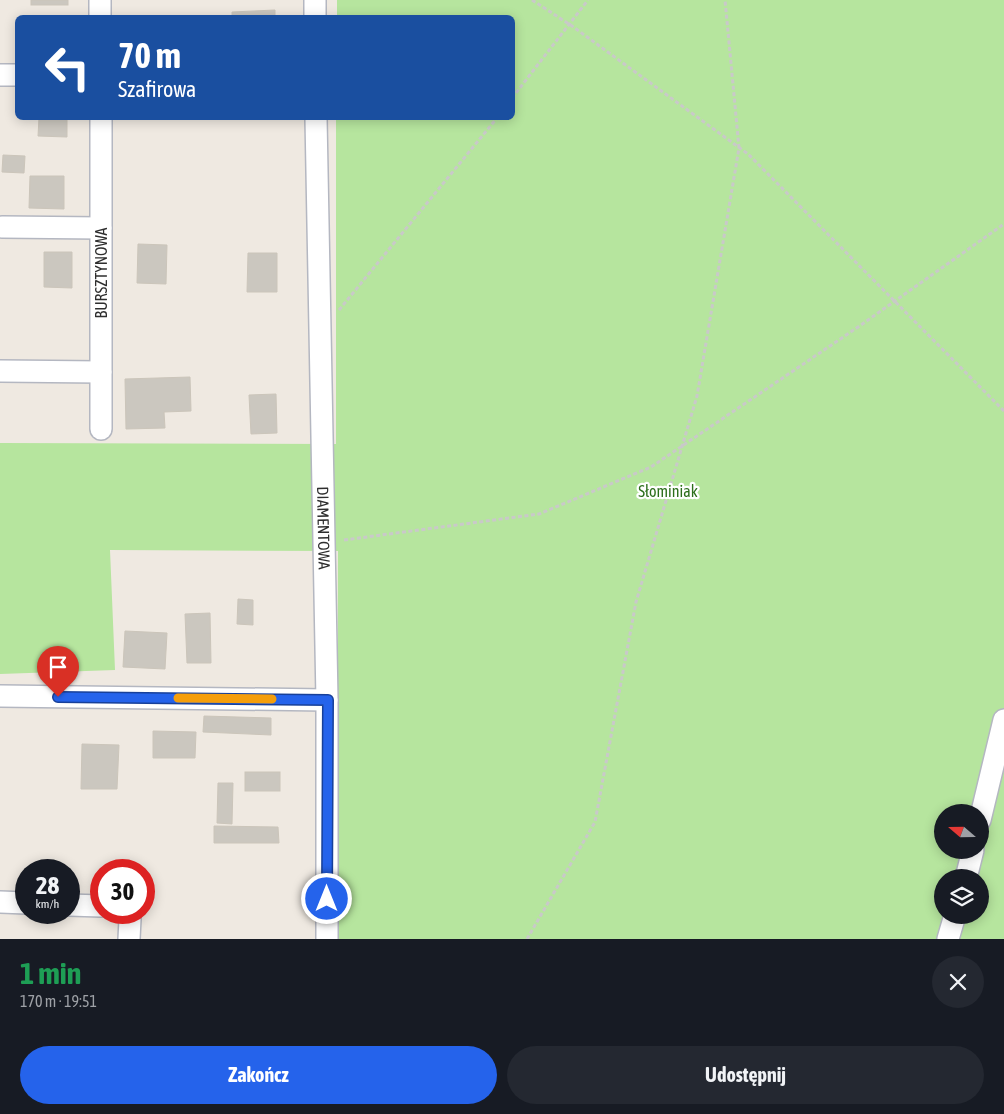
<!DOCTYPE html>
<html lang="pl">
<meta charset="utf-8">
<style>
:root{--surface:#171b24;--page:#242831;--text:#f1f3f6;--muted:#9ea1a6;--accent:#2563eb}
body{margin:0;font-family:"Asap Condensed",sans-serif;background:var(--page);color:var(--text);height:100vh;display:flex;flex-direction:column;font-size:19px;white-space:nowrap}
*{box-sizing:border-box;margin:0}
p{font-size:16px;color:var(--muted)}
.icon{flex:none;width:28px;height:28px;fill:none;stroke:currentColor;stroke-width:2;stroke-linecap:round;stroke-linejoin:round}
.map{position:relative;height:939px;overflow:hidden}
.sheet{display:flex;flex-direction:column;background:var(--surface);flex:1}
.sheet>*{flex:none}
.hud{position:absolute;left:15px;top:15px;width:500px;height:105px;border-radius:8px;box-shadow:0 2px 12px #0003;background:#1a4fa0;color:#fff;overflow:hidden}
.needle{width:32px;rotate:290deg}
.fabs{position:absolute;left:934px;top:804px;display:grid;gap:10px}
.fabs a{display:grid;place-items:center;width:55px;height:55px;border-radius:50%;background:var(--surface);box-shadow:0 2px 12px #0003;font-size:25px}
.speed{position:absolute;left:15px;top:859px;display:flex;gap:10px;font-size:25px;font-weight:700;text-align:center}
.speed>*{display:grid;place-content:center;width:65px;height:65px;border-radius:50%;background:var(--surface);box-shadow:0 2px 12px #0003;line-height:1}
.speed small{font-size:12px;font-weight:400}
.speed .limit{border:8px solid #d22;background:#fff;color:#111}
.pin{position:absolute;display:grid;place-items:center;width:42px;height:42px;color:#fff;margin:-51px -21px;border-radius:50% 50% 50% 0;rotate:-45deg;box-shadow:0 0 5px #0007}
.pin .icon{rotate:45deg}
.me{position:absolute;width:55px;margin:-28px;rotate:0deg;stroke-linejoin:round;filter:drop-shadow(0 0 4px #0008)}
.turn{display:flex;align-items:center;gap:18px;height:105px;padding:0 20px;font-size:22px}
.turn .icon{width:65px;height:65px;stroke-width:2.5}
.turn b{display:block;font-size:35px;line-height:42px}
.round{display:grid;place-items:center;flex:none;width:52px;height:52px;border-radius:26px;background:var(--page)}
.head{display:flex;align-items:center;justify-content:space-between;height:85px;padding:0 20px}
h1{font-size:30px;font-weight:700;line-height:38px;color:#1e9e55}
.button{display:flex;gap:10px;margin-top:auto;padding:10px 20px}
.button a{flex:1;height:58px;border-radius:30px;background:var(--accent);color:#fff;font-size:20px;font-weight:700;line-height:58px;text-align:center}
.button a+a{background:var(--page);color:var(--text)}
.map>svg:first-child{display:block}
.green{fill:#b6e59e;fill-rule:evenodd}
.building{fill:#cbc7bf;stroke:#cbc5ba}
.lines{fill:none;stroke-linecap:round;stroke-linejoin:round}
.minor-casing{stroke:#b4b7c1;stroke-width:24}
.path{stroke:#c9c9c9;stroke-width:3;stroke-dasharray:4 2.5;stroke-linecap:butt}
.minor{stroke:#fff;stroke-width:21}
.route-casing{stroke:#184099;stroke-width:12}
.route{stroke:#2563eb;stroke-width:9}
.slow{stroke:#f59e0b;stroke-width:9}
.labels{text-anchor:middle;stroke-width:4.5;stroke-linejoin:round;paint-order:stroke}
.street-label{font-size:16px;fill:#2e2e2e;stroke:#fff}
.park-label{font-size:16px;fill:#2c6e1b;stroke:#fff}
</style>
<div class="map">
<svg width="1004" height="939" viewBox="0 0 1004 939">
<rect width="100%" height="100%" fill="#efe9e1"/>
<path class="green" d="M337,0H1004V939H337L338,551L110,550L115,670L0,674V443L336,444V118H512V18L337,17ZM942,812H980V850H942ZM942,878H980V915H942Z"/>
<g class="building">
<rect x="31" y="0" width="37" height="5"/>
<path d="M275,10V18H232V12Z"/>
<path d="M39,118H67V137L38,136Z"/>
<path d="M3,155L25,156L24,173L2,172Z"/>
<path d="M30,176H64V209L29,208Z"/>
<path d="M138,244L167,245L166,284L137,283Z"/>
<path d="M44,252H72V288L44,287Z"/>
<path d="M248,253H277V292H247Z"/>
<path d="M190,377L191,411L164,412L165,428L126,429L125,379Z"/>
<path d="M276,394L277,433L251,434L249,395Z"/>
<path d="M238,599L253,600V625L237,624Z"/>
<path d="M210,613L211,663H187L185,614Z"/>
<path d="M125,631L167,633L165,669L123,667Z"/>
<path d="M204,716L271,718V735L203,732Z"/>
<path d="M153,731L196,732L195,758H153Z"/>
<path d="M82,744L119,745L117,789H81Z"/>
<rect x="245" y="772" width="35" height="19"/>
<path d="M218,783H233L232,824L217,823Z"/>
<path d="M214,826L278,827L279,843H214Z"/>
</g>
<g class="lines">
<g class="minor-casing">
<g id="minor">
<path d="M100,0V18"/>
<path d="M315,18V0"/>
<path d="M0,75H18"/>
<path d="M101,118V429"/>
<path id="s1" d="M316,118L327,700V939"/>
<path d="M2,227L101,228"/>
<path d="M0,371L101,372"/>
<path d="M0,696L327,700"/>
<path d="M980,820L1004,720"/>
<path d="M966,878L973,850"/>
<path d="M0,902L26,903"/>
<path d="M69,905L101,906"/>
<path d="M123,912L130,919L129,939"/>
<path d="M948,939L955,915"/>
</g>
</g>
<g class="path">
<path d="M532,0L572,26L748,154L1004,411"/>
<path d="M512,98L588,0"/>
<path d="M339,310L497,118"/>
<path d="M344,540L539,514L651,467L861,325L1004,224"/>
<path d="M527,939L595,822L636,602L697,396L739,148L725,0"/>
</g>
<use href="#minor" class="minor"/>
</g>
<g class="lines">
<g class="route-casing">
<path id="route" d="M58,697L328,700L327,899"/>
</g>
<use href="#route" class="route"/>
<path class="slow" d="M178,698L272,699"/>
</g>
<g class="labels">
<g class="street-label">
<text transform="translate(101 273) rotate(-90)" y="6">BURSZTYNOWA</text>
<text dy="6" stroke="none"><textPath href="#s1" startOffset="410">DIAMENTOWA</textPath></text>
</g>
<g class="park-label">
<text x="668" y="497">Słominiak</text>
</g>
</g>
</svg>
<div class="fabs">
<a><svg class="needle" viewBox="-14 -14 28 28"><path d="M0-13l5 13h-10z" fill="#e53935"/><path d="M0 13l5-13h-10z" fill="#9ea1a6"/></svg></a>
<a><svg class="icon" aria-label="layers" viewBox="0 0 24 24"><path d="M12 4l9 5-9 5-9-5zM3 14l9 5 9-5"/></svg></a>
</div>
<div class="speed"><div>28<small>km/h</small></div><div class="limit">30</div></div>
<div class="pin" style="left:58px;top:697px;background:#d93025"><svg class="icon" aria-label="arrive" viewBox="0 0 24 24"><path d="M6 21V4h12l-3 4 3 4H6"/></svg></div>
<svg class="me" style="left:327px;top:899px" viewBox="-20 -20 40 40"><circle r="17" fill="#2563eb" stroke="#fff" stroke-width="3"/><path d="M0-11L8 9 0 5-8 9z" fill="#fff"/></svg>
<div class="hud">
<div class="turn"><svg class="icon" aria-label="left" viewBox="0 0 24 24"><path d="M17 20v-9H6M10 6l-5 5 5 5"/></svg><div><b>70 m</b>Szafirowa</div></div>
</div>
</div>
<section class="sheet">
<div class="head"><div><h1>1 min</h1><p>170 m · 19:51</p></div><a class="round"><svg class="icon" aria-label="close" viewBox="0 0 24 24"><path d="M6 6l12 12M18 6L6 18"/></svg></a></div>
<div class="button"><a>Zakończ</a><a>Udostępnij</a></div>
</section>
